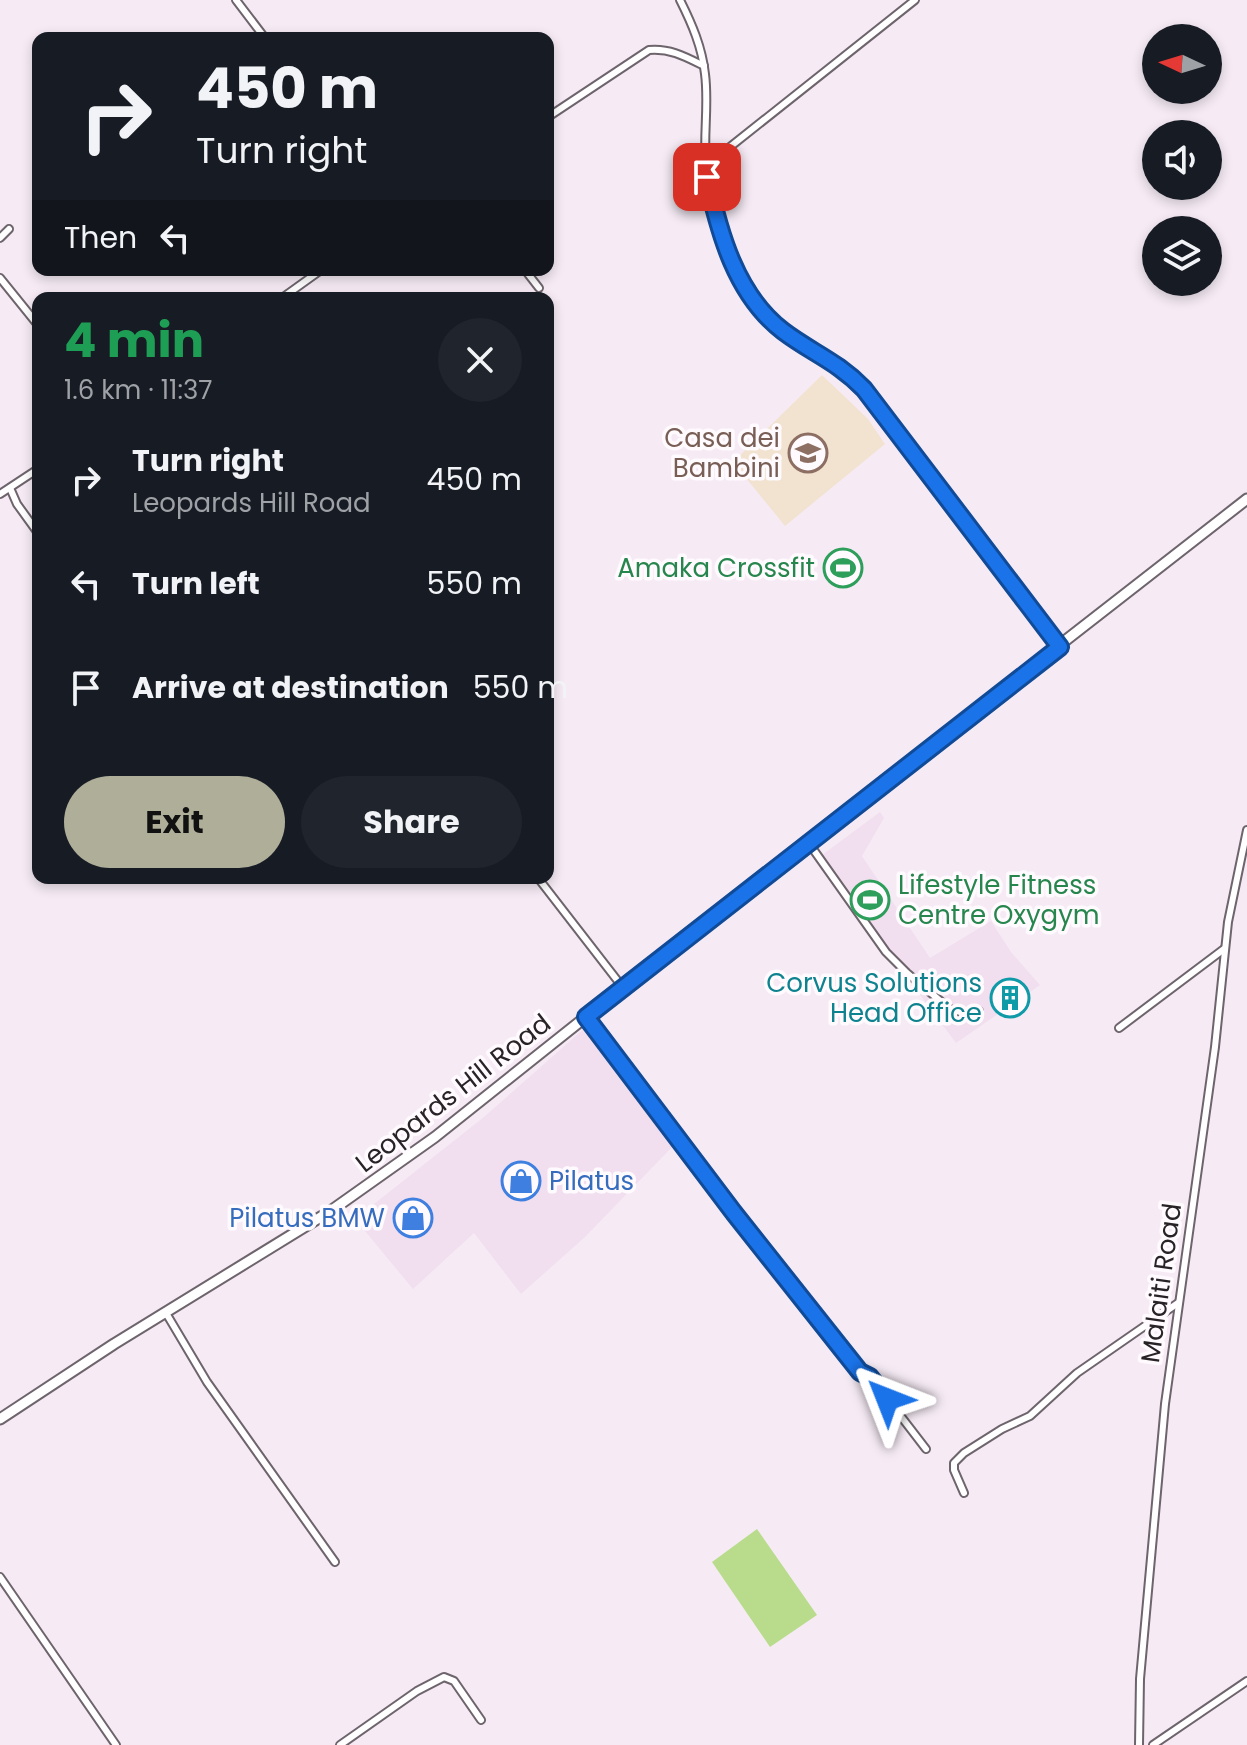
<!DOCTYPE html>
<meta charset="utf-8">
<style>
:root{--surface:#171b24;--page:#20242c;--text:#f1f3f6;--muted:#9ea1a6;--accent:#aeae99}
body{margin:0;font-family:Poppins,sans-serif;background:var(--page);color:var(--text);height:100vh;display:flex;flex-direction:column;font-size:30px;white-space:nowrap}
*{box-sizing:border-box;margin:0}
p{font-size:26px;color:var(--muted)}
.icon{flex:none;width:44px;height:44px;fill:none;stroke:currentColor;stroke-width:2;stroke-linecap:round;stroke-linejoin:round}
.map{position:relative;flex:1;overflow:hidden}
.details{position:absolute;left:32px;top:292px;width:522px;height:592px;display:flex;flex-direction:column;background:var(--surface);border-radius:16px;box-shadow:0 4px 12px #0003}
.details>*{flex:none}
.banner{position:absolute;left:32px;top:32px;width:522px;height:244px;border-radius:16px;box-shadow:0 4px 12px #0003;background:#171b24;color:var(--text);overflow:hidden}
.needle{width:52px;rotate:274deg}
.buttons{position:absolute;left:1142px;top:24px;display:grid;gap:16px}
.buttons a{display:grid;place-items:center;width:80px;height:80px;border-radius:50%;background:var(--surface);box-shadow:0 4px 12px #0003;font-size:40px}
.pin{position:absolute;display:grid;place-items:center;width:68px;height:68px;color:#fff;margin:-34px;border-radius:16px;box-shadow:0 4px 12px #0006}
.me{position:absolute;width:88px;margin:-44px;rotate:315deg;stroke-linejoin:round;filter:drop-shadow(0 0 6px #0008)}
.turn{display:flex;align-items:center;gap:28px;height:168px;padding:0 32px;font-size:36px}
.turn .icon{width:104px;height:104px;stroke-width:2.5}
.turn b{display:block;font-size:56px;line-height:68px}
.then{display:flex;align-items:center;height:76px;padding:0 32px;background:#0003;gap:16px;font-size:30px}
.round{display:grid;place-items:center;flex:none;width:84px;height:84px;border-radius:42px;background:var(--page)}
.overview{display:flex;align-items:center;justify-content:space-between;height:136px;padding:0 32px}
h1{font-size:48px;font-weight:700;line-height:60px;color:#1e9e55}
.button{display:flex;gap:16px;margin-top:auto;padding:16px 32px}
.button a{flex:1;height:92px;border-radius:48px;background:var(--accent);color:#111;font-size:32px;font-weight:700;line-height:92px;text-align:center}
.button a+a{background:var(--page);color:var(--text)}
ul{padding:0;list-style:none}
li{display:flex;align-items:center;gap:24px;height:104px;padding:0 32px}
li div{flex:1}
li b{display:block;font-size:30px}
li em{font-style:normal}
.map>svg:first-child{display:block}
.commercial{fill:#f1deef}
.education{fill:#f2e2d0}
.green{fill:#b9dc8c}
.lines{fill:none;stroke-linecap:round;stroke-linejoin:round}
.minor-casing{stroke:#6d646c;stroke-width:10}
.secondary-casing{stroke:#6d646c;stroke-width:13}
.minor{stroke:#fff;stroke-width:6}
.secondary{stroke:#fff;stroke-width:9}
.route-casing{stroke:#114b97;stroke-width:20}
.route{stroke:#1a73e8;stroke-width:14}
.labels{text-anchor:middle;stroke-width:7;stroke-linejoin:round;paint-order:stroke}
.education-label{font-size:26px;fill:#785e54;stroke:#fffafe;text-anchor:end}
.leisure-label{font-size:26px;fill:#27864d;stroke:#fffafe;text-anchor:end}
.culture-label{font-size:26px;fill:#0d838f;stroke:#fffafe;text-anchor:end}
.street-label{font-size:26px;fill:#272327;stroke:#fffafe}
.shop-label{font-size:26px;fill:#366cbe;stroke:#fffafe;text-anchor:start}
</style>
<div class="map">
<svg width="1247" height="1745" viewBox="0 0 1247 1745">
<rect width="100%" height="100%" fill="#f6ebf5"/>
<g class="commercial">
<path d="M880,812L884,818L862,856L930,958L991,921L1011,952L1040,985L956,1043L818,858Z"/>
<path d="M586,1027L676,1143L585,1237L521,1294L474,1233L413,1289L355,1219L484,1117Z"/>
</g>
<path class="education" d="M822,375L868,419L885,444L785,526L733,462Z"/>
<path class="green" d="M757,1529L817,1615L770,1647L712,1562Z"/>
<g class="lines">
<g class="minor-casing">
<g id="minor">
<path d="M236,0L265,38"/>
<path d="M680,0C692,24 702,47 705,74C709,105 703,136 706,166C709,206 733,277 758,308C787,342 831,356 864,389L1059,646"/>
<path d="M548,117L649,50C670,48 686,57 704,66"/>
<path d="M706,166L915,0"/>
<path d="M0,238L9,229"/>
<path d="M525,270L539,288"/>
<path d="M0,278L38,325"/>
<path d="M282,298L321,270"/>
<path d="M10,488L17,504L38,533"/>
<path d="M0,494L38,469"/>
<path d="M808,842L886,952L907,973L950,1009L963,1013L979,1011"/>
<path d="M538,878L624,989"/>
<path d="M586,1017L734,1213L860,1372L876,1384L926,1449"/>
<path d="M1119,1028L1224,949"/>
<path d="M166,1313L207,1382L335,1562"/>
<path d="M964,1493L954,1470V1463L964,1453L1002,1429L1030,1416L1077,1373L1178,1303"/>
<path d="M0,1577L116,1745"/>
<path d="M340,1745L417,1691L444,1677L454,1681L481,1720"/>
<path d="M1139,1745L1140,1679L1165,1404L1215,1047L1228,922L1247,830"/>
<path d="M1153,1745L1247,1681"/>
</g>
</g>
<g class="secondary-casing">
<path id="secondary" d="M0,1419L114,1344L332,1210L435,1137L754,883L1247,499"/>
</g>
<use href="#minor" class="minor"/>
<use href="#secondary" class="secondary"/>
</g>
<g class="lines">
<g class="route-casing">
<path id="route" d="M707,177C719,233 736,295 783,331C812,353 837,361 864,389L1060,647L586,1017L734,1213L860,1372L870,1377L887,1399"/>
</g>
<use href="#route" class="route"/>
</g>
<defs>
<g id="school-ring" transform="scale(2)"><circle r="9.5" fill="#fffafe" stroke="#8d6e63" stroke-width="1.5"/><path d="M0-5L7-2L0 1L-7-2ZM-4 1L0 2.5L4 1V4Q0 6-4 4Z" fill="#8d6e63"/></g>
<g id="stadium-ring" transform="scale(2)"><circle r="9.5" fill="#fffafe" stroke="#2e9e5b" stroke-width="1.5"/><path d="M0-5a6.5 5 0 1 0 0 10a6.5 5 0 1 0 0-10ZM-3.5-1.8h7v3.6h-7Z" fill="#2e9e5b"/></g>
<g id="building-ring" transform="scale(2)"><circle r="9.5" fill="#fffafe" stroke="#0f9aa8" stroke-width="1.5"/><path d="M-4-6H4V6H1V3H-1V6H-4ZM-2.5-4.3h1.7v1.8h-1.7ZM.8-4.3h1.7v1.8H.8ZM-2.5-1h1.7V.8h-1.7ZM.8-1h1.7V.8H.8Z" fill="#0f9aa8"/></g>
<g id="shop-ring" transform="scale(2)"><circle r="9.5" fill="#fffafe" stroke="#3f7fe0" stroke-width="1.5"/><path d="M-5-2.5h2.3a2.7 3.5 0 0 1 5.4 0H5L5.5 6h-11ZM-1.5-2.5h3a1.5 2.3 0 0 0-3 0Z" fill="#3f7fe0"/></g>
</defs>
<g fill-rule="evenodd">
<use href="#school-ring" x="808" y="453"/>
<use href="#stadium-ring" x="843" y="568"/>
<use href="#stadium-ring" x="870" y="900"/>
<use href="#building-ring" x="1010" y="998"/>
<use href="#shop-ring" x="521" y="1181"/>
<use href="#shop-ring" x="413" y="1218"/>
</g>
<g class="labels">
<g class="education-label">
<text x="780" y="447">Casa dei<tspan x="780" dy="30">Bambini</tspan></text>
</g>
<g class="leisure-label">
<text x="815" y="577">Amaka Crossfit</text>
<text x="898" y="894" text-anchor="start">Lifestyle Fitness<tspan x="898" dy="30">Centre Oxygym</tspan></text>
</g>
<g class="culture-label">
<text x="982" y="992">Corvus Solutions<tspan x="982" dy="30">Head Office</tspan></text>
</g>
<g class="street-label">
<text transform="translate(453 1093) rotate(-38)" y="9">Leopards Hill Road</text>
<text transform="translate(1161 1283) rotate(-82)" y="9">Malaiti Road</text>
</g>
<g class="shop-label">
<text x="549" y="1190">Pilatus</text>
<text x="385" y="1227" text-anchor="end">Pilatus BMW</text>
</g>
</g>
</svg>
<div class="buttons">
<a><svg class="needle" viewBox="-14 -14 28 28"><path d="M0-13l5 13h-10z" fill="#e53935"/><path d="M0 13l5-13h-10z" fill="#9ea1a6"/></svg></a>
<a><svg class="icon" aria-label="sound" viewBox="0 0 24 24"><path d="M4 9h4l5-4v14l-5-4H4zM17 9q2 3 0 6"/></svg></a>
<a><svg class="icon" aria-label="layers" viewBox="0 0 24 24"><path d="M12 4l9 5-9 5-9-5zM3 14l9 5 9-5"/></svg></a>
</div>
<div class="pin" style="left:707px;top:177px;background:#d93025"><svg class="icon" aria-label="arrive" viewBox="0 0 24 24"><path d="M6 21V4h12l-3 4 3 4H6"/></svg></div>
<svg class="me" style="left:887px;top:1399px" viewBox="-20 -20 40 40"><path d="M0-17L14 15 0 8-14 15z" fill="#1a73e8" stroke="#fff" stroke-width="4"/></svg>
<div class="banner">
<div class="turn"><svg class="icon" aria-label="right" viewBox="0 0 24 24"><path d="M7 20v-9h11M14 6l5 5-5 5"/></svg><div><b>450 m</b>Turn right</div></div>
<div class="then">Then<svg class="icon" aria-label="left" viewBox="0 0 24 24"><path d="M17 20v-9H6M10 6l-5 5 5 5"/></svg></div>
</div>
<section class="details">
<div class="overview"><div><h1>4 min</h1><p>1.6 km · 11:37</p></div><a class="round"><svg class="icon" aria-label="close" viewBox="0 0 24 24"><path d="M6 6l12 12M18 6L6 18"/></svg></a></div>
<ul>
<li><svg class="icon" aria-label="right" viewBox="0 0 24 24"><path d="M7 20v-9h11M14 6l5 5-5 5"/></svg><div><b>Turn right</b><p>Leopards Hill Road</p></div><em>450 m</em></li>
<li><svg class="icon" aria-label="left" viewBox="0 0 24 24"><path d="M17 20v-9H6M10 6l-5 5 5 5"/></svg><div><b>Turn left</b></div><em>550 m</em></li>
<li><svg class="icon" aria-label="arrive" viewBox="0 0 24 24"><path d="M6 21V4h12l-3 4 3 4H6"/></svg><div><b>Arrive at destination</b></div><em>550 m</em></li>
</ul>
<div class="button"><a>Exit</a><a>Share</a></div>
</section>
</div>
